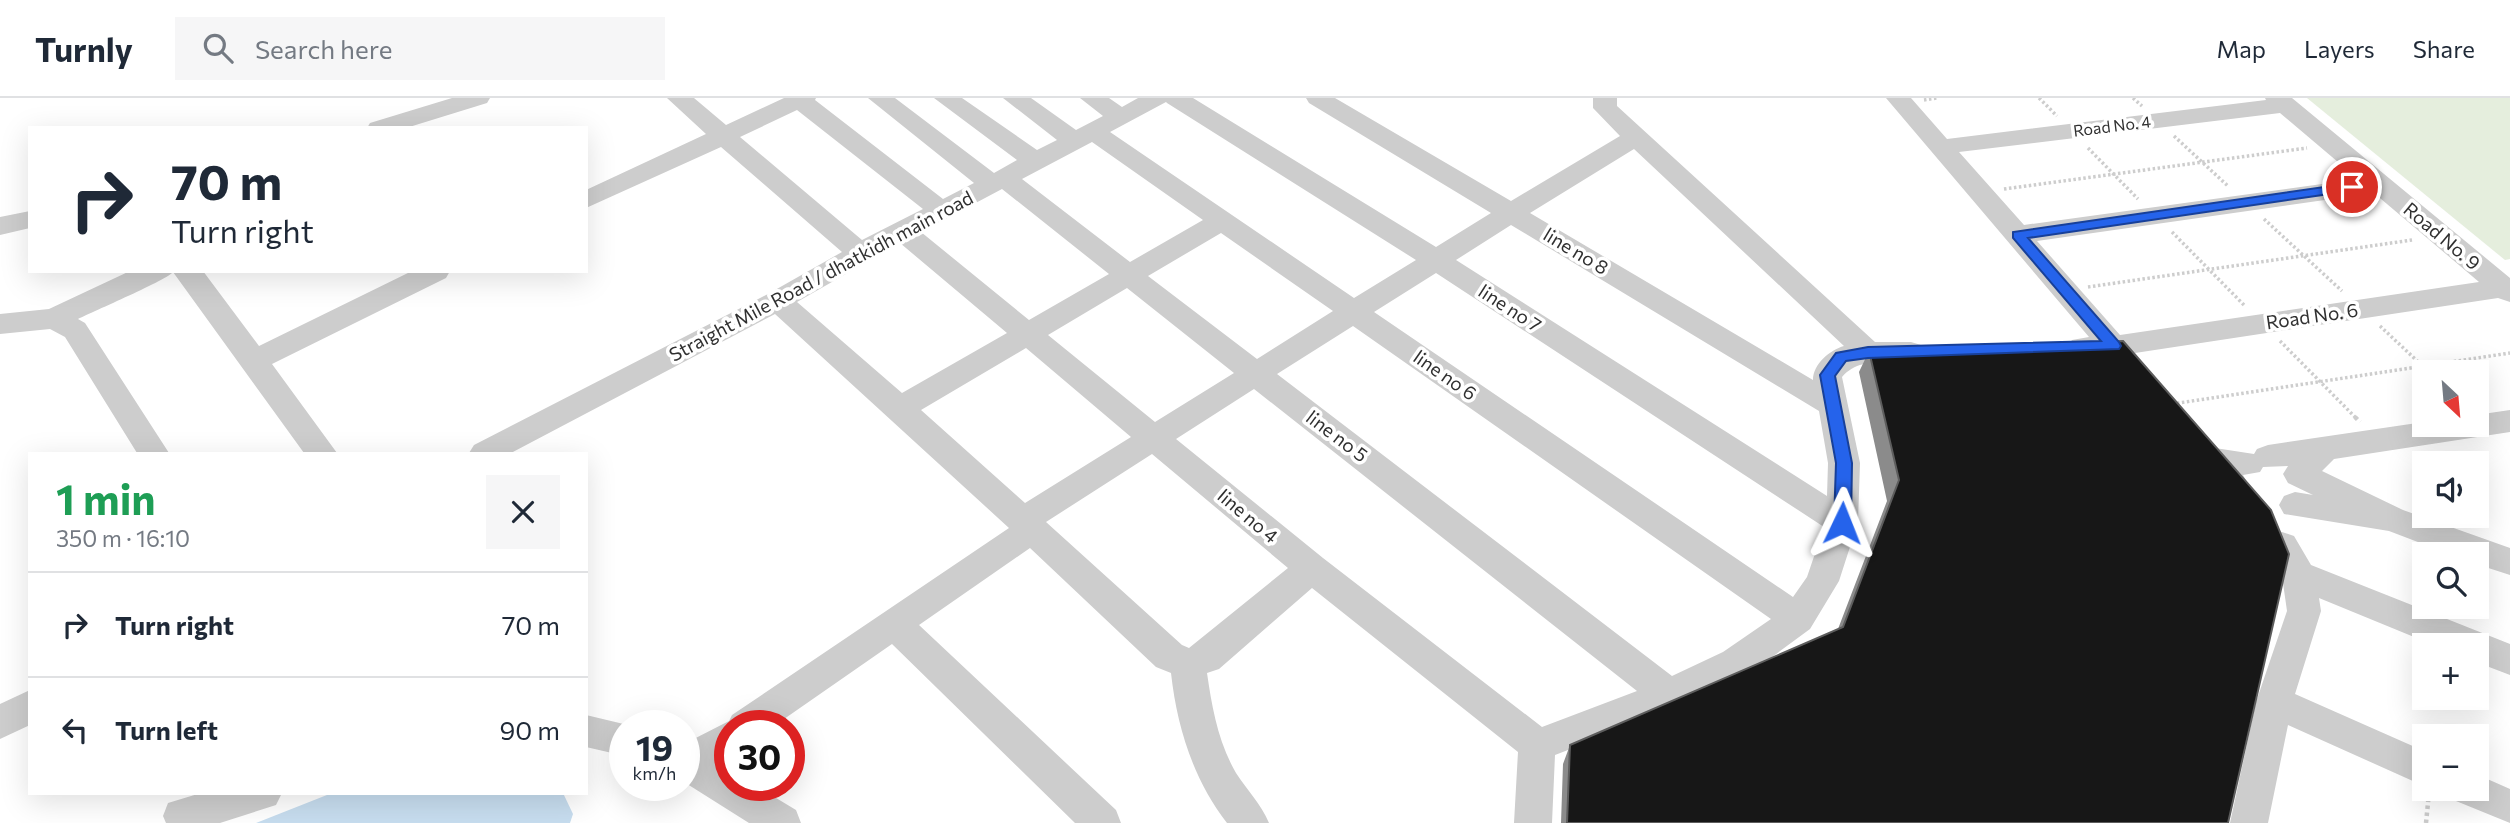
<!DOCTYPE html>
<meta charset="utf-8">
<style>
:root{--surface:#fff;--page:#f6f6f7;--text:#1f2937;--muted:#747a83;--line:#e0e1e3}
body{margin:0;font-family:Commissioner,sans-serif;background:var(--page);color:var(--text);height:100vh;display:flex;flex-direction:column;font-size:26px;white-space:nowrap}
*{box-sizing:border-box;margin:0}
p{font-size:23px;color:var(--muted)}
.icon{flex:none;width:38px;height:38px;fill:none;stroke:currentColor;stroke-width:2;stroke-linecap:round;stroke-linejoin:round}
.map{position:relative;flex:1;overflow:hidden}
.panel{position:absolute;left:28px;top:354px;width:560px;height:343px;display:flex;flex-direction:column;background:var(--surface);border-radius:0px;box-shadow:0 7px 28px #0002}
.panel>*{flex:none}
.guide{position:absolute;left:28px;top:28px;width:560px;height:147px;border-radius:0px;box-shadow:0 7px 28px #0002;background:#fff;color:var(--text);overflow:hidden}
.needle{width:46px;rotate:154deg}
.controls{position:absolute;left:2412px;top:262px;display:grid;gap:14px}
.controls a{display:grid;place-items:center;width:77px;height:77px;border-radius:0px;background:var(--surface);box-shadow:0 7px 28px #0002;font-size:35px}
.speed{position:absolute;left:609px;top:612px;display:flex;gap:14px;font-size:35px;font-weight:700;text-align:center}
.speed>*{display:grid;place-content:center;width:91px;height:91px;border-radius:50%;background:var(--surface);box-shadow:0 7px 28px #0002;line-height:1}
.speed small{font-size:18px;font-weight:400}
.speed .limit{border:10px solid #d22;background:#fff;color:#111}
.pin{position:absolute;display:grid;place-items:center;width:60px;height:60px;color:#fff;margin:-30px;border:4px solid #fff;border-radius:50%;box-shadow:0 2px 7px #0007}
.me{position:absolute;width:77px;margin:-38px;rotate:2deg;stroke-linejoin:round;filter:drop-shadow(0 0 5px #0008)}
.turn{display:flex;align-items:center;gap:24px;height:147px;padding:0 28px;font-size:32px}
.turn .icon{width:91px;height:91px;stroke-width:2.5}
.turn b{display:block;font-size:49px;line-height:60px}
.round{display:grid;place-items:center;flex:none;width:74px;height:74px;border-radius:0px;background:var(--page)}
.head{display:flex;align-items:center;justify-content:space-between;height:119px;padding:0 28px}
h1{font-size:42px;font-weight:700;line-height:52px;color:#1e9e55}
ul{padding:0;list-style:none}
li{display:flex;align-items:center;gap:21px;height:105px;padding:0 28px;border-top:2px solid var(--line)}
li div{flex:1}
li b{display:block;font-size:26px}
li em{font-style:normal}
header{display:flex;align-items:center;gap:42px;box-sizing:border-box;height:98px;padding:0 35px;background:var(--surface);border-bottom:2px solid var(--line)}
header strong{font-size:33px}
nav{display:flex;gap:38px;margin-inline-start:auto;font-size:24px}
.search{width:490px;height:63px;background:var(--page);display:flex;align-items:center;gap:18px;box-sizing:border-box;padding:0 24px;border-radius:0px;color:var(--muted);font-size:26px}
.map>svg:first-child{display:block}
.green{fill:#e5eedd}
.water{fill:#c7ddef}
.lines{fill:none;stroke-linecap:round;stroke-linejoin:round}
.path-far1{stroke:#cdcdcd;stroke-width:3.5;stroke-dasharray:2.5 2.5;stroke-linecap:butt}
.path{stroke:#cdcdcd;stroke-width:4.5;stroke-dasharray:3.5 3.5;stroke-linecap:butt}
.minor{fill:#cdcdcd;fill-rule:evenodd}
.wall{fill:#8b8b8b}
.building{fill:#171717;stroke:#5d5d5d;stroke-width:2}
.route{fill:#2563eb;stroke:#184099;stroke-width:2}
.labels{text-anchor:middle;stroke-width:7;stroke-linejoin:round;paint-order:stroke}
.far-street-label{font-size:16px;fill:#303030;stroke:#fff}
.street-label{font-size:19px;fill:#303030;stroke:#fff}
</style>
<header>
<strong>Turnly</strong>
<div class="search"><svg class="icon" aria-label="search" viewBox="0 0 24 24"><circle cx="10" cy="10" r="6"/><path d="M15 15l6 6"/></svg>Search here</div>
<nav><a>Map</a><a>Layers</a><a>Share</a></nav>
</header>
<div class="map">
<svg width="2510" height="725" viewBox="0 0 2510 725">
<rect width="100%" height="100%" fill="#fff"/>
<path class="green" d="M2307,0H2510V161L2505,162Z"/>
<path class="water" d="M332,695H563L573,716L570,725H256Z"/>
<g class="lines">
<g class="path-far1">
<path d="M2039,0L2057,18"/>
<path d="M2133,0L2142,8"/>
<path d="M1924,2L1937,0"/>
<path d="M2174,38L2229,89"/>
<path d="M2088,50L2138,101"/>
<path d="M2004,91L2307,50"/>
<path d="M2264,121L2342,193"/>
<path d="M2172,134L2244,207"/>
<path d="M2088,189L2412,142"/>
<path d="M2380,228L2430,275"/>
<path d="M2280,243L2357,321"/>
<path d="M2172,306L2510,255"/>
</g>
<g class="path">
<path d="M2355,319L2360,324"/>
<path d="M2426,725L2429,695"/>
</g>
<g class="minor">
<path d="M452,0H490L487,5L406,30H367L370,25Z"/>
<path d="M667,0H694L726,27L784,0H816L815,2L943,101L974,85L868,0H895L994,75L1017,62L934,0H962L1037,52L1057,42L1003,0H1031L1076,32L1103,18L1080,0H1109L1122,9L1138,0H1193L1436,149L1491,115L1309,5L1306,0H1335L1511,103L1620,38L1593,10V0H1617V8L1875,244H1911L1921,247L1926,254L1921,261C1894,269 1862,255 1842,279L1860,365L1858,424L1839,483L1810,531L1749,576L1682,608L1555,657L1552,725H1514L1518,654L1312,490L1219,571L1207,575C1212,609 1218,644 1236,675C1247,692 1261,706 1269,725H1227C1193,681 1177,629 1171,575L1156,569L1030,450L919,527L1116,712L1121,725H1075L892,546L774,628H730V660L721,666L730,671V688H756L796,712L801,725H749L684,684V646L729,623L732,617L1009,430L775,216L511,355H469L474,347L768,196L842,154L721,49L586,110V92L706,36ZM1166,4L1167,5L1416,162L1354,200L1110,34ZM797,12L923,111L862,142L740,39ZM1092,44L1203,122L1130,164L1022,81ZM1634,51L1844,248C1830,252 1813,266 1813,282L1530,115ZM1002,91L1109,176L1029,222L921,134ZM1511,127L1819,313L1828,365L1827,398L1456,162ZM1221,135L1333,213L1257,261L1148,178ZM900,145L1007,235L902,295L797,204ZM1436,175L1824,429L1807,479L1793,499L1374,214ZM1127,190L1234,275L1155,324L1048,237ZM1353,228L1771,521L1723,554L1672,578L1277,276ZM1026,250L1131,339L1025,405L921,312ZM1254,291L1637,593L1542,629L1323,460L1176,341ZM1152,356L1288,470L1189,550L1182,547L1046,424Z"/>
<path d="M1886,0H1911L1947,41L2266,2L2265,0H2292L2510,180V204L2498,200L2135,255L2138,259L2133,266C2121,270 2114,268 2106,258L2082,259L2072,256L2067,249L2072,242L2089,239ZM2280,15L2358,81L2024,127L1959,54ZM2374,95L2479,184L2120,237L2037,143Z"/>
<path d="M30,113V130L0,137V119Z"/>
<path d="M130,173H203L259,248L412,173H450L446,180L272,266L337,355H304L173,174C169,181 92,214 78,221L85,225L169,355H137L65,239L50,231L0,236V216L49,211Z"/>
<path d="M2510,312V334L2334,361L2322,373L2403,412L2510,450V477L2476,466V457H2452L2389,433L2284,416L2279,407L2284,398L2295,394L2313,397L2288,385L2283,376L2288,368L2263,369L2260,374L2243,377L2247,384L2242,393C2218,400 2210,381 2199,362L2204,354L2215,350L2254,356L2257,351L2268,347L2424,324V327H2476V317Z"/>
<path d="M2282,434L2294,438L2311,467L2510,546V577L2476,564V548H2436L2319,500L2321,513L2295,596L2424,653V688L2288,627L2268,725H2230L2256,604L2287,513L2282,478L2265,447L2270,438Z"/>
<path d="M30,592V627L0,641V606Z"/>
<path d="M586,617L632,628H625V658L586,649Z"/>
<path d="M2476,676L2510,691V725L2456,703L2450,691H2476Z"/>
<path d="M201,695H282L276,707L220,725H166L163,718L168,705Z"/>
</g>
</g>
<path class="wall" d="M1869,253L2228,725H1561L1563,666L1570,647L1838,531L1887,403L1859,274Z"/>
<path class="building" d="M2123,243L2271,412L2289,456L2228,725H1567L1570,647L1843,529L1899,382L1869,253Z"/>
<path class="route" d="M2352,85L2359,89L2357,92L2028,140L2119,244L2121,248L2119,251L1868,260L1846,263L1835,278L1852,365L1851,425L1848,429H1836L1834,425L1836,365L1820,277L1836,255L1868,249L2101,243L2013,140V134Z"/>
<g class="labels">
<g class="far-street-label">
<text transform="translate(2112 28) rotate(-7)" y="6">Road No. 4</text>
</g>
<g class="street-label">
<text transform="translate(2442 138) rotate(40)" y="7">Road No. 9</text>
<text transform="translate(1576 153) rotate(31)" y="7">line no 8</text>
<text transform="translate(821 178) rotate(-28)" y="7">Straight Mile Road / dhatkidh main road</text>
<text transform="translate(1510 210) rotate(33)" y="7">line no 7</text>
<text transform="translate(2312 218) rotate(-8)" y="7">Road No. 6</text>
<text transform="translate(1445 277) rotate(35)" y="7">line no 6</text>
<text transform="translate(1337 338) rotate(37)" y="7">line no 5</text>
<text transform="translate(1248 418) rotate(40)" y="7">line no 4</text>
</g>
</g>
</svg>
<div class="controls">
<a><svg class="needle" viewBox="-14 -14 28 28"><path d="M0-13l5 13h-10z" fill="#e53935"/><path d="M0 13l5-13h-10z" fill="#747a83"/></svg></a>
<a><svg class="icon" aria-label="sound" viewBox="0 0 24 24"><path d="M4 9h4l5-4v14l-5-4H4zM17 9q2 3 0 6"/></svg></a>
<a><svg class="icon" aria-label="search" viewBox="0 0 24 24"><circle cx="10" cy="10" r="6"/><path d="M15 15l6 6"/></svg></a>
<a>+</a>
<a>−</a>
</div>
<div class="speed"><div>19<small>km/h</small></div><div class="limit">30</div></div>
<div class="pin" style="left:2352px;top:89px;background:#d93025"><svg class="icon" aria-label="arrive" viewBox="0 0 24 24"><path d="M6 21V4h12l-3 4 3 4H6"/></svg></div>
<svg class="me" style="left:1842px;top:425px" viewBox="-20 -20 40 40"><path d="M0-17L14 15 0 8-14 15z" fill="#2563eb" stroke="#fff" stroke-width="4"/></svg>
<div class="guide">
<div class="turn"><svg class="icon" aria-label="right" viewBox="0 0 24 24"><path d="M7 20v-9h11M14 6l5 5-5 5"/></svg><div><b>70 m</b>Turn right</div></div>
</div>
<section class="panel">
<div class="head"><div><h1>1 min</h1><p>350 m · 16:10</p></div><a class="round"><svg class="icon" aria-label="close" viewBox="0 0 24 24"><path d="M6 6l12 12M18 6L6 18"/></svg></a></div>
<ul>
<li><svg class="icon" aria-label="right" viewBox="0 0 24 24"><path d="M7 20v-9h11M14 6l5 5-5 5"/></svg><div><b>Turn right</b></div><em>70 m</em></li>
<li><svg class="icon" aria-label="left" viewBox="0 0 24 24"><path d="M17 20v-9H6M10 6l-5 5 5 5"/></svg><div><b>Turn left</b></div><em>90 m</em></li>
</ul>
</section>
</div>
